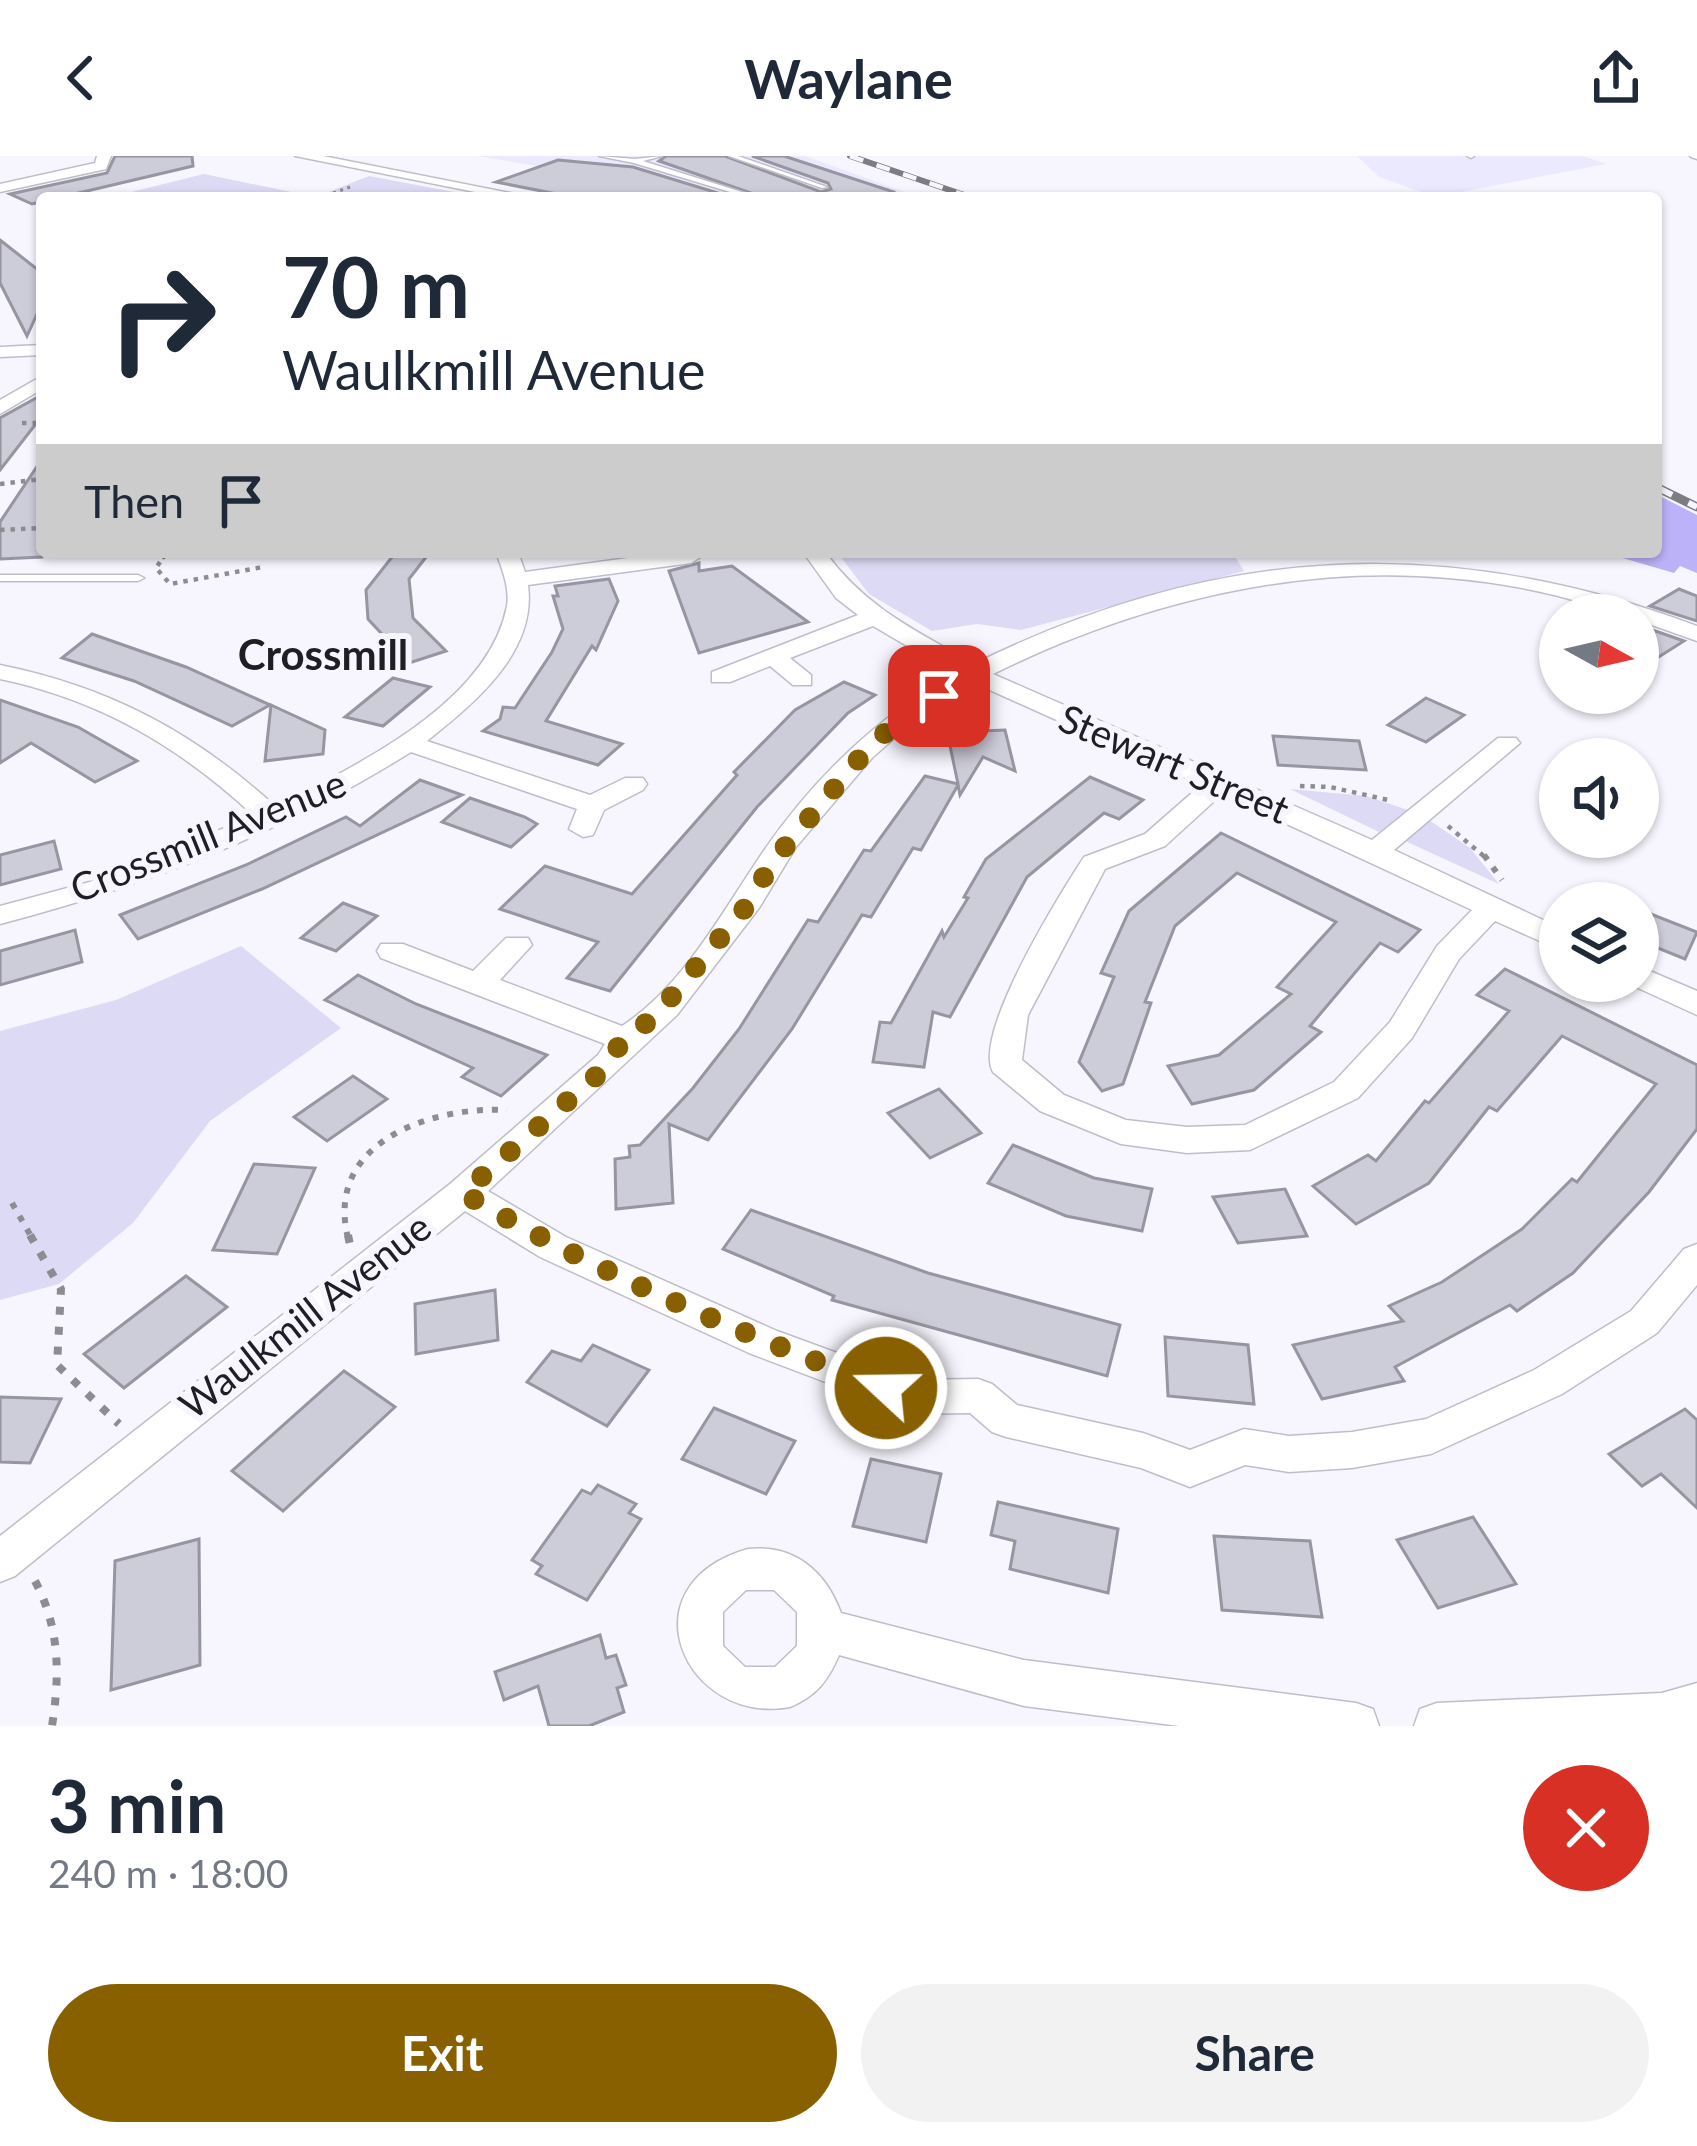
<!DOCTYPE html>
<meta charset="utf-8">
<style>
:root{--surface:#fff;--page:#f2f2f3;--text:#1f2937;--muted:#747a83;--accent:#886000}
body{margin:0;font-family:Lato,sans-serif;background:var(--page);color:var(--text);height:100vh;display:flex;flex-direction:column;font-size:45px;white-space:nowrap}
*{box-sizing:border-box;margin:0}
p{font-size:39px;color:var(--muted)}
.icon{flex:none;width:66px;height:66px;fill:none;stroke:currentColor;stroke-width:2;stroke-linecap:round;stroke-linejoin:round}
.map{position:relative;height:1570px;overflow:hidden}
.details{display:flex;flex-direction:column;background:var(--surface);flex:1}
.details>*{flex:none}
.hud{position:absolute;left:36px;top:36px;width:1626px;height:366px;border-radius:12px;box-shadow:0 3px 9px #0004;background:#fff;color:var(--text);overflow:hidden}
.needle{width:78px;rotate:98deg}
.controls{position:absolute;left:1539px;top:438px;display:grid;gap:24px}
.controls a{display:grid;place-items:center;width:120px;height:120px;border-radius:50%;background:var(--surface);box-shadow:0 3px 9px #0004;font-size:60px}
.pin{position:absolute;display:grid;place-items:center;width:102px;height:102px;color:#fff;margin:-51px;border-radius:24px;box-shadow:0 6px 18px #0006}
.me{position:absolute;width:132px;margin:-66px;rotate:291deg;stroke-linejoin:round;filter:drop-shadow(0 0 9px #0008)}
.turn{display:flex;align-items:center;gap:42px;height:252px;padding:0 48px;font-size:54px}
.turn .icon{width:156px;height:156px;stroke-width:2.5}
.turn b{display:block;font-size:84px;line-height:102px}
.then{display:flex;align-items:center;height:114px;padding:0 48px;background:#0003;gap:24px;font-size:45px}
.round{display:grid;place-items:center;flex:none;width:126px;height:126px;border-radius:63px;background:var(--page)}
.summary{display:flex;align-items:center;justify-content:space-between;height:204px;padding:0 48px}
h1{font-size:72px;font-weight:700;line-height:90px}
.button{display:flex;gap:24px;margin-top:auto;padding:24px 48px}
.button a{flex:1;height:138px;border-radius:72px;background:var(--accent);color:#fff;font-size:48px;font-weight:700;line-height:138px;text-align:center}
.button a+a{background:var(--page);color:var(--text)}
header{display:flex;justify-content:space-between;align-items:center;height:156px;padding:0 48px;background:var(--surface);font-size:54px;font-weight:700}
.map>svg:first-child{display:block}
.built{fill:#ebe9fd}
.green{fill:#dddaf5}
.forest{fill:#bcb2f9}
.building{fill:#cdccd9;stroke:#9695a1;stroke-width:3}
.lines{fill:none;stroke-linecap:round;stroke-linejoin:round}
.lane-casing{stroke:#bfbdca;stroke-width:3}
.street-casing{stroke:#bfbdca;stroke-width:3}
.path-far3{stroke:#8c8c92;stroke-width:3;stroke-dasharray:3 4.5;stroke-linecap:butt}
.path-far2{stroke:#8c8c92;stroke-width:4.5;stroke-dasharray:4.5 6;stroke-linecap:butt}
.path-far1{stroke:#8c8c92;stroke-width:6;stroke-dasharray:6 9;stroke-linecap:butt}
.path{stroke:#8c8c92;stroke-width:8;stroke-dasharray:8 12;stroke-linecap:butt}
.lane{fill:#fff;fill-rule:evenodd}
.street{fill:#fff;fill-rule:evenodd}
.rail-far1-casing{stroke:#7c7c82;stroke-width:6}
.rail-casing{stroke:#7c7c82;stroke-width:9}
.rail-far1{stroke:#f7f6fe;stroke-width:4.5;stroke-dasharray:14;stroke-linecap:butt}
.rail{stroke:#f7f6fe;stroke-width:6;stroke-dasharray:18;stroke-linecap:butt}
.route{stroke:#886000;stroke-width:21;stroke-dasharray:0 37.8}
.labels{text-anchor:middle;stroke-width:12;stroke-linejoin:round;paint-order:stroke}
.street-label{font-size:39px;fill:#1e1e23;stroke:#f7f6fe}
.far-district-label{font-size:42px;font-weight:bold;fill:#1e1e23;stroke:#f7f6fe}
</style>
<header><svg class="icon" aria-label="back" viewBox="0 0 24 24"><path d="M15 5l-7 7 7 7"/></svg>Waylane<svg class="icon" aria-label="share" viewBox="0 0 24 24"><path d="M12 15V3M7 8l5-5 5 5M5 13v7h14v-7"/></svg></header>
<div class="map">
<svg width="1697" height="1570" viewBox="0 0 1697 1570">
<rect width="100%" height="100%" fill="#f7f6fe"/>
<g class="built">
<path d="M478,0H805L922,42H723Z"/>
<path d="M1357,0H1583L1606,8L1435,41L1379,21Z"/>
</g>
<g class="green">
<path d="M204,18L316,41L369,20L486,42H107Z"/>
<path d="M837,396H1232L1244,415L1021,474L977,468L932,475L869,438Z"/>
<path d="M1290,633L1366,640L1408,654L1379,676Z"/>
<path d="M1429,664L1470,692L1499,728L1405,685Z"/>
<path d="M241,790L341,872L210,965L133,1067L59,1128L0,1144V875L116,844Z"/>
</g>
<path class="forest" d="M1656,338L1697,359V417L1680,410L1674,417L1602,396H1656Z"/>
<g class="building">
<path d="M115,0H192L193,10L32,48L10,38L107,17Z"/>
<path d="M666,0H725L821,36L831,33L828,27L752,0H784L894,36L893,42H765L659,5Z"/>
<path d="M558,4L633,11L734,42H577L496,26Z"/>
<path d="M0,84L42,117V147L27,180L0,127Z"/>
<path d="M38,241H42V260L0,314V262Z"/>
<path d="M42,303V401L0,403V366Z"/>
<path d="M396,396H430L409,423L413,462L446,495L409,507L368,463L366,434Z"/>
<path d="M699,407V415L732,410L808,466L699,497L669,415Z"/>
<path d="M609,423L618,445L596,494L592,490L546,565L622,588L598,609L483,575L500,563L503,551L515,552L552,496L563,473L553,440H558L555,430Z"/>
<path d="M1679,433L1697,440V465L1650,450Z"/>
<path d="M1638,469L1684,485L1638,514Z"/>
<path d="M92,478L186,511L270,549L232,570L134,525L62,502Z"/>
<path d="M393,522L430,531L383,570L345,561Z"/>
<path d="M844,526L875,539L848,557L757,651L610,835L567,822L598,786L500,753L545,710L632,738L737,619L734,616L795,554Z"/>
<path d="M1426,542L1464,559L1426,586L1388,569Z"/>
<path d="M0,544L78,571L137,605L95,626L31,587L0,607Z"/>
<path d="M271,549L325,574L323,598L265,605Z"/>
<path d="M1005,574L1015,615L983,601L960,639L958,629L921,694L913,692L871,761L862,759L792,873L708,984L669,968L673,1047L616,1053L615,1003L630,1001L629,990L640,989L693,932L739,873L808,764L818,766L864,694L871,695L925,620L958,628L949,585L929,577Z"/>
<path d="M1273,580L1359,585L1366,614L1278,609Z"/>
<path d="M1090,621L1143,644L1119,663L1104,657L1027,721L950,861L933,856L924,911L873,906L880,866L891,867L942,775L944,781L968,742L964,741L986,703Z"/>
<path d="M420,624L462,639L262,733L138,783L120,759L246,709L346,661L360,670Z"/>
<path d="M470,642L525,661L537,668L511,691L442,666Z"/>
<path d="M1221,677L1420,774L1398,796L1380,787L1310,870L1321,876L1254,934L1192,948L1168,910L1219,899L1291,838L1277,831L1336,766L1237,717L1175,770L1145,846L1151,847L1123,928L1102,935L1079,906L1114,821L1101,817L1129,755Z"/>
<path d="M54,685L61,713L0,729V699Z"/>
<path d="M343,747L377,760L336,795L301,782Z"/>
<path d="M1638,753L1697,776L1685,803L1638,784Z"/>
<path d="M75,774L82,806L0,829V795Z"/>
<path d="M1505,813L1697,909V973L1649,1036L1573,1117L1517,1155L1510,1149L1395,1211L1404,1225L1322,1243L1293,1189L1403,1165L1389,1150L1442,1126L1522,1073L1572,1023L1577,1026L1656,928L1562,880L1497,955L1489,951L1429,1027L1356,1068L1313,1030L1368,999L1376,1005L1425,945L1429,947L1509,855L1477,839Z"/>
<path d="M358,819L416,848L547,899L501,940L462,921L473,912L325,844Z"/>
<path d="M353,920L387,943L327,985L294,961Z"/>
<path d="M939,933L981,977L930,1002L888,957Z"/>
<path d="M1013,989L1094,1022L1152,1033L1142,1075L1066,1060L988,1027Z"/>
<path d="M254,1008L315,1012L277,1098L213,1094Z"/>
<path d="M1285,1033L1307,1080L1238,1087L1213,1041Z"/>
<path d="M751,1054L928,1117L1120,1169L1107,1220L832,1144L834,1140L723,1093Z"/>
<path d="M186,1120L227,1151L124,1232L84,1198Z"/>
<path d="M495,1134L498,1184L416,1198L415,1148Z"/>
<path d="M1165,1181L1248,1189L1254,1248L1168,1240Z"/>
<path d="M593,1189L649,1214L607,1270L527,1226L552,1195L581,1205Z"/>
<path d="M344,1215L395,1251L283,1355L232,1315Z"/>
<path d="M0,1241L61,1243L30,1307L0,1306Z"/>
<path d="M714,1252L795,1285L766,1338L682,1303Z"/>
<path d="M1685,1253L1697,1264V1352L1661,1318L1642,1330L1609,1298Z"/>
<path d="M871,1303L941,1318L926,1386L853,1370Z"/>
<path d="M598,1329L636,1348L629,1357L641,1363L587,1444L536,1418L542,1410L532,1404L582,1334L591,1338Z"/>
<path d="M998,1346L1118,1373L1108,1437L1010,1413L1015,1385L991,1379Z"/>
<path d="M1473,1361L1516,1428L1438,1452L1397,1384Z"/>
<path d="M1214,1380L1310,1385L1322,1461L1222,1454Z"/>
<path d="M199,1383L200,1509L111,1534L115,1405Z"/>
<path d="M600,1479L606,1502L616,1499L626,1529L617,1532L624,1556L589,1570H549L538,1530L504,1544L495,1516Z"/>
</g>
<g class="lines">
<g class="lane-casing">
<g id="lane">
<path d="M599,0L635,3L662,0L643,5L761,42H750L634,7Z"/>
<path d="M729,0H738L827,31L822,32Z"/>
<path d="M1467,0H1474L1471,2Z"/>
<path d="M1690,0H1697V3L1691,1Z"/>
<path d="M0,419H138L144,422L138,425H0Z"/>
</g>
</g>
<g class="street-casing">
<g id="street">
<path d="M97,0H111L106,13L0,36V28L95,7Z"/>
<path d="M295,0H323L535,42H505Z"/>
<path d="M42,189V199L0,201V191Z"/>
<path d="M42,220V233L0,258V244Z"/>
<path d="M496,396H518L525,416L672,396L702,400L691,407L528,429C537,497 474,547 427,585L590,639L625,622H643L647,628L643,634L604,654L593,679L583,681L569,673L577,653L411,596C282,677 146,730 0,768V750L97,724L254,660C180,591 100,544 0,523V509C109,531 194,576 276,651C356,609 488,548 507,450C510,432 502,413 496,396Z"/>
<path d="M803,396H825C866,452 915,474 974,508C1216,389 1444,376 1697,470V485L1638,464V459C1612,459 1583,446 1558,440C1522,431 1485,425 1448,422C1292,408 1133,449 993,518L1372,684L1498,582H1516L1520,587L1394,694L1560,772V794L1495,765L1459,803L1412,882L1358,942L1250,994L1187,997L1121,988L1040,955L993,916C972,878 1060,738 1084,701L1145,678L1201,629L974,527L916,563L872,602L796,691L759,752L677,859L488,1035L566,1081L777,1175L911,1224L978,1223L992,1228L1017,1249L1143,1277L1190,1294L1244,1273L1289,1280L1352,1276L1426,1263L1534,1214L1631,1155L1684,1093L1697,1088V1129L1657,1177L1562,1238L1431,1298L1352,1312L1289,1316L1245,1309L1190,1331L1141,1312L1006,1281L992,1276L970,1257L910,1258L749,1197L540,1101L465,1055L15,1420L0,1426V1380L450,1028L598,899L605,888L381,802L377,795L381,788H403L473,815L506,782H528L532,789L500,824L622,870C683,830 721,758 761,699C811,625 877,560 955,518L873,470L790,502L811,519V529H793L770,510L730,526H712V516L858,459L836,442ZM1222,638L1472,754L1437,790L1390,866L1334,926L1245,969L1187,971L1126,964L1064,939L1022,904L1028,859L1105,713L1165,690Z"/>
<path d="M1638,810L1697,835V859L1627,827L1638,825Z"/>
<path d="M748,1393C795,1388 826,1416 841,1457L1024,1504L1356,1547L1373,1553L1379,1570H1179L1024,1550L839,1499C828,1525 816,1540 790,1551C685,1570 622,1429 748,1393ZM746,1434H774L797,1456V1490L775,1511H745L723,1490V1456Z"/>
<path d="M1697,1527V1570H1414L1420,1553L1437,1547L1662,1537Z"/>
</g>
</g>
<path class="path-far3" d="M319,42L350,31"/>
<g class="path-far2">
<path d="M22,267H42"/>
<path d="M0,328L42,323"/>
<path d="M0,374L42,372"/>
<path d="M162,402L171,396"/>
<path d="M160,406L156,412L170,428L263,411"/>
<path d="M1300,630L1330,631L1393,645"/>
<path d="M1448,670L1486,702"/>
</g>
<g class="path-far1">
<path d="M1484,699L1502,724"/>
<path d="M12,1047L32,1082"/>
<path d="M348,1082C324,987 430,950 507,954"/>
</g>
<g class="path">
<path d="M30,1079L61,1133L57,1209L119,1268"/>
<path d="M348,1079L350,1089"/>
<path d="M35,1425C60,1472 60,1519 52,1570"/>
</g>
<use href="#lane" class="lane"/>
<use href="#street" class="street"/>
<g class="rail-far1-casing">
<path id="rail-far1" d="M850,0L973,42"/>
</g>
<g class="rail-casing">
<path id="rail" d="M1656,331L1697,351"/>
</g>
<use href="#rail-far1" class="rail-far1"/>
<use href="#rail" class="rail"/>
</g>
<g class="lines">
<path class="route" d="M886,1232C740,1177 597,1117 463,1037L611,907L622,882L653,863L754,741L769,710L875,584L939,540"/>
</g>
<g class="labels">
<g class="street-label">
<text transform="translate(1174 608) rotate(23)" y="14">Stewart Street</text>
<text transform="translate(208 680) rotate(-22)" y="14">Crossmill Avenue</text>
<text transform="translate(305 1160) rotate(-38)" y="14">Waulkmill Avenue</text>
</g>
<g class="far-district-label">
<text x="323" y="514">Crossmill</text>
</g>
</g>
</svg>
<div class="controls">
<a><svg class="needle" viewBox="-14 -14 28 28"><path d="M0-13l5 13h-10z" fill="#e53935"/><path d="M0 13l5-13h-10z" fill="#747a83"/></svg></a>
<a><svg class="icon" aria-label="sound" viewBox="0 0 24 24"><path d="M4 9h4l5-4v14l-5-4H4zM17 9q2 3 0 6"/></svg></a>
<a><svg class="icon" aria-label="layers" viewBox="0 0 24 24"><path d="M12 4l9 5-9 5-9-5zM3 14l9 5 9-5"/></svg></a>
</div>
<div class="pin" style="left:939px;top:540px;background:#d93025"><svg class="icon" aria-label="arrive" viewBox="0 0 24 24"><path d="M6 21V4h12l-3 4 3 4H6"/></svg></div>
<svg class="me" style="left:886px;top:1232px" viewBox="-20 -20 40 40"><circle r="17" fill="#886000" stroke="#fff" stroke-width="3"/><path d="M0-11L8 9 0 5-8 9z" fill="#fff"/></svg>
<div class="hud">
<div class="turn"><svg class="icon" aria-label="right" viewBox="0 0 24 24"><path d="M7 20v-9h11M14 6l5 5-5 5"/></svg><div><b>70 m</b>Waulkmill Avenue</div></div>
<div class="then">Then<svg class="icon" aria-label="arrive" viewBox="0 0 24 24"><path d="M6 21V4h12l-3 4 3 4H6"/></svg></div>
</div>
</div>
<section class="details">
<div class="summary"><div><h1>3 min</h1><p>240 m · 18:00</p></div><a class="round" style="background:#d93025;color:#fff"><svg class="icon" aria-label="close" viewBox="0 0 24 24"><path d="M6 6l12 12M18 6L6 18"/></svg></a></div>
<div class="button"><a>Exit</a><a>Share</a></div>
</section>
